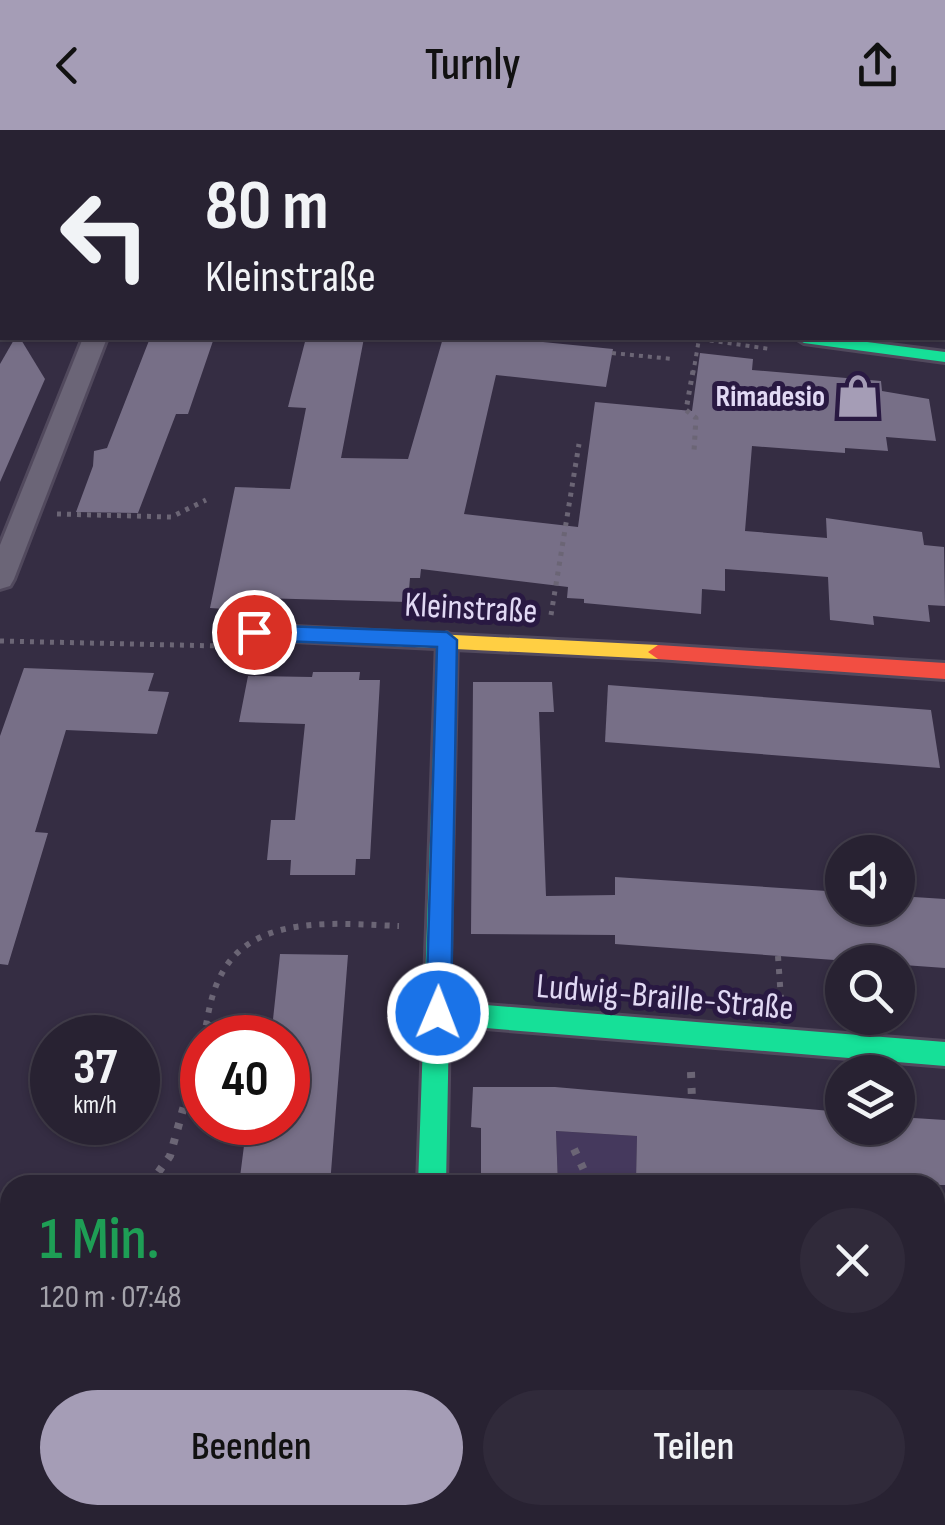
<!DOCTYPE html>
<html lang="de">
<meta charset="utf-8">
<style>
:root{--surface:#282232;--page:#302a3a;--text:#f1f3f6;--muted:#a5a4ac;--line:#443f4d;--accent:#a59db6}
body{margin:0;font-family:"Sofia Sans Condensed",sans-serif;background:var(--page);color:var(--text);height:100vh;display:flex;flex-direction:column;font-size:38px;white-space:nowrap}
*{box-sizing:border-box;margin:0}
p{font-size:32px;color:var(--muted)}
.icon{flex:none;width:55px;height:55px;fill:none;stroke:currentColor;stroke-width:2;stroke-linecap:round;stroke-linejoin:round}
.map{position:relative;flex:1;overflow:hidden}
.side{position:absolute;left:0px;top:1045px;width:945px;height:350px;display:flex;flex-direction:column;background:var(--surface);border-radius:30px 30px 0 0;box-shadow:0 2px 8px #0004,0 0 0 2px var(--line)}
.side>*{flex:none}
.hud{position:absolute;left:0px;top:0px;width:945px;height:210px;box-shadow:0 2px 8px #0004,0 0 0 2px var(--line);background:#282232;color:var(--text);overflow:hidden}
.tools{position:absolute;left:825px;top:705px;display:grid;gap:20px}
.tools a{display:grid;place-items:center;width:90px;height:90px;border-radius:50%;background:var(--surface);box-shadow:0 2px 8px #0004,0 0 0 2px var(--line);font-size:50px}
.speed{position:absolute;left:30px;top:885px;display:flex;gap:20px;font-size:50px;font-weight:700;text-align:center}
.speed>*{display:grid;place-content:center;width:130px;height:130px;border-radius:50%;background:var(--surface);box-shadow:0 2px 8px #0004,0 0 0 2px var(--line);line-height:1}
.speed small{font-size:25px;font-weight:400}
.speed .limit{border:15px solid #d22;background:#fff;color:#111}
.pin{position:absolute;display:grid;place-items:center;width:85px;height:85px;color:#fff;margin:-42px;border:5px solid #fff;border-radius:50%;box-shadow:0 2px 10px #0007}
.me{position:absolute;width:110px;margin:-55px;rotate:1deg;stroke-linejoin:round;filter:drop-shadow(0 0 8px #0008)}
.turn{display:flex;align-items:center;gap:35px;height:210px;padding:0 40px;font-size:45px}
.turn .icon{width:130px;height:130px;stroke-width:2.5}
.turn b{display:block;font-size:70px;line-height:85px}
.round{display:grid;place-items:center;flex:none;width:105px;height:105px;border-radius:52px;background:var(--page)}
.head{display:flex;align-items:center;justify-content:space-between;height:170px;padding:0 40px}
h1{font-size:60px;font-weight:600;line-height:75px;color:#1e9e55}
.primary-button{display:flex;gap:20px;margin-top:auto;padding:20px 40px}
.primary-button a{flex:1;height:115px;border-radius:60px;background:var(--accent);color:#111;font-size:40px;font-weight:600;line-height:115px;text-align:center}
.primary-button a+a{background:var(--page);color:var(--text)}
header{display:flex;justify-content:space-between;align-items:center;height:130px;padding:0 40px;background:var(--accent);color:#111;font-size:45px;font-weight:600}
.map>svg:first-child{display:block}
.green{fill:#45395d}
.building{fill:#776f87}
.lines{fill:none;stroke-linecap:round;stroke-linejoin:round}
.street-casing{stroke:#51495d;stroke-width:6}
.fast-casing{stroke:#51495d;stroke-width:6}
.slow-casing{stroke:#51495d;stroke-width:6}
.jam-casing{stroke:#51495d;stroke-width:6}
.path-far3{stroke:#6b6575;stroke-width:4;stroke-dasharray:4 5;stroke-linecap:butt}
.path-far2{stroke:#6b6575;stroke-width:5;stroke-dasharray:4 6;stroke-linecap:butt}
.path-far1{stroke:#6b6575;stroke-width:6;stroke-dasharray:5 8;stroke-linecap:butt}
.path{stroke:#6b6575;stroke-width:8;stroke-dasharray:6 10;stroke-linecap:butt}
.street{fill:#6b6577;fill-rule:evenodd}
.fast{fill:#16e098;fill-rule:evenodd}
.slow{fill:#ffcf43;fill-rule:evenodd}
.jam{fill:#f24e42;fill-rule:evenodd}
.route{fill:#1a73e8;stroke:#114b97;stroke-width:2.5}
.labels{text-anchor:middle;stroke-width:10;stroke-linejoin:round;paint-order:stroke}
.far-poi-label{font-size:30px;font-weight:bold;fill:#e1d9f4;stroke:#291942;text-anchor:end}
.street-label{font-size:35px;fill:#e1d9f4;stroke:#291942}
</style>
<header><svg class="icon" aria-label="back" viewBox="0 0 24 24"><path d="M15 5l-7 7 7 7"/></svg>Turnly<svg class="icon" aria-label="share" viewBox="0 0 24 24"><path d="M12 15V3M7 8l5-5 5 5M5 13v7h14v-7"/></svg></header>
<div class="map">
<svg width="945" height="1395" viewBox="0 0 945 1395">
<rect width="100%" height="100%" fill="#352d43"/>
<g class="green">
<path d="M0,0H298L299,2H2V66Z"/>
<path d="M474,0H827L840,2H472Z"/>
<path d="M556,1001L637,1006L636,1050L701,1055H558Z"/>
<path d="M935,1074L945,1075V1341L935,1340Z"/>
</g>
<g class="building">
<path d="M15,208H20L45,249L0,352V234Z"/>
<path d="M150,208H214L188,284H176L138,383L76,382L93,336L94,321L107,318Z"/>
<path d="M306,208H364L341,328L408,329L443,208H503L613,219L606,257L496,245L464,384L578,397L595,272L692,281L700,223L753,229L752,240L881,251L882,261L929,269L936,311L886,307L888,321L845,318V323L752,316L745,401L827,408L826,388L922,402L924,415L944,417L945,476L928,475L930,492L873,486L874,495L830,490L828,447L725,439V461L702,459L701,484L584,473V469L567,468L568,457L421,439L420,448H410L408,472L258,468L256,481L210,478L235,357L290,359L306,278L288,277Z"/>
<path d="M24,538L154,543L148,561L169,562L157,604L66,600L35,702L48,703L8,835L0,834V606Z"/>
<path d="M313,542H360L359,550H380L370,729H356L355,745H290L291,730H267L271,690H295L305,594L239,592L248,546L312,547Z"/>
<path d="M473,552H552L554,582H539L546,766L615,765V747L842,762V778H898V766L945,769V838L615,814V805L471,804Z"/>
<path d="M608,555L931,580L940,638L605,612Z"/>
<path d="M280,824L348,825L330,1055H239L247,992H288V908H271Z"/>
<path d="M473,957H555L842,982V998H898V987L945,990V1055H701L636,1050L637,1006L556,1001L558,1055H481V998L471,997Z"/>
</g>
<g class="lines">
<g class="street-casing">
<g id="street">
<path d="M83,208H107L14,449L10,456L0,459V415Z"/>
<rect x="398" y="1385" width="46" height="10"/>
</g>
</g>
<g class="fast-casing">
<g id="fast">
<path d="M796,208H836L945,222V232L804,213Z"/>
<path d="M447,503L457,510L449,872L945,912V936L449,895L446,1055H418L437,510Z"/>
</g>
</g>
<g class="slow-casing">
<g id="slow">
<path d="M0,137L2,138V146L0,147Z"/>
<path d="M254,495L658,515L668,522L658,529L254,509L244,502Z"/>
</g>
</g>
<g class="jam-casing">
<g id="jam">
<rect x="0" y="69" width="2" height="8"/>
<path d="M658,515L945,533V549L658,529L648,522Z"/>
</g>
</g>
<g class="path-far3">
<path d="M761,0L777,2"/>
<path d="M50,2L60,0"/>
<path d="M692,208L770,219"/>
<path d="M612,223L673,229"/>
<path d="M693,244L699,209"/>
</g>
<g class="path-far2">
<path d="M693,241L686,280L696,288L694,321"/>
<path d="M57,384L171,387L206,370"/>
<path d="M551,485L579,314"/>
<path d="M0,511L220,516"/>
</g>
<g class="path-far1">
<path d="M778,826L781,869"/>
<path d="M900,835L907,880"/>
<path d="M207,895L264,896"/>
<path d="M203,908C208,888 210,866 220,847C251,782 340,794 399,796"/>
<path d="M198,925L202,910"/>
</g>
<g class="path">
<path d="M691,942L692,971"/>
<path d="M830,958L833,982"/>
<path d="M574,1019L591,1055"/>
<path d="M149,1055L170,1026L199,922"/>
<path d="M935,1117H945"/>
<path d="M0,1124L10,1121"/>
<path d="M935,1311L945,1312"/>
</g>
<use href="#street" class="street"/>
<use href="#fast" class="fast"/>
<use href="#slow" class="slow"/>
<use href="#jam" class="jam"/>
</g>
<path class="route" d="M254,495L447,502L457,510L451,883L447,891L438,895L429,891L426,883L437,517L254,510L244,502Z"/>
<defs>
<g id="shop-bare" transform="scale(3.45)"><path d="M-5-2.5h2.3a2.7 3.5 0 0 1 5.4 0H5L5.5 6h-11ZM-1.5-2.5h3a1.5 2.3 0 0 0-3 0Z" fill="#a59db6" stroke="#291942" stroke-width="2.5" paint-order="stroke"/></g>
</defs>
<g fill-rule="evenodd">
<use href="#shop-bare" x="858" y="266"/>
</g>
<g class="labels">
<g class="far-poi-label">
<text x="825" y="276">Rimadesio</text>
</g>
<g class="street-label">
<text transform="translate(471 477) rotate(3)" y="12">Kleinstraße</text>
<text transform="translate(665 866) rotate(5)" y="12">Ludwig-Braille-Straße</text>
</g>
</g>
</svg>
<div class="tools">
<a><svg class="icon" aria-label="sound" viewBox="0 0 24 24"><path d="M4 9h4l5-4v14l-5-4H4zM17 9q2 3 0 6"/></svg></a>
<a><svg class="icon" aria-label="search" viewBox="0 0 24 24"><circle cx="10" cy="10" r="6"/><path d="M15 15l6 6"/></svg></a>
<a><svg class="icon" aria-label="layers" viewBox="0 0 24 24"><path d="M12 4l9 5-9 5-9-5zM3 14l9 5 9-5"/></svg></a>
</div>
<div class="speed"><div>37<small>km/h</small></div><div class="limit">40</div></div>
<div class="pin" style="left:254px;top:502px;background:#d93025"><svg class="icon" aria-label="arrive" viewBox="0 0 24 24"><path d="M6 21V4h12l-3 4 3 4H6"/></svg></div>
<svg class="me" style="left:438px;top:883px" viewBox="-20 -20 40 40"><circle r="17" fill="#1a73e8" stroke="#fff" stroke-width="3"/><path d="M0-11L8 9 0 5-8 9z" fill="#fff"/></svg>
<div class="hud">
<div class="turn"><svg class="icon" aria-label="left" viewBox="0 0 24 24"><path d="M17 20v-9H6M10 6l-5 5 5 5"/></svg><div><b>80 m</b>Kleinstraße</div></div>
</div>
<section class="side">
<div class="head"><div><h1>1 Min.</h1><p>120 m · 07:48</p></div><a class="round"><svg class="icon" aria-label="close" viewBox="0 0 24 24"><path d="M6 6l12 12M18 6L6 18"/></svg></a></div>
<div class="primary-button"><a>Beenden</a><a>Teilen</a></div>
</section>
</div>
